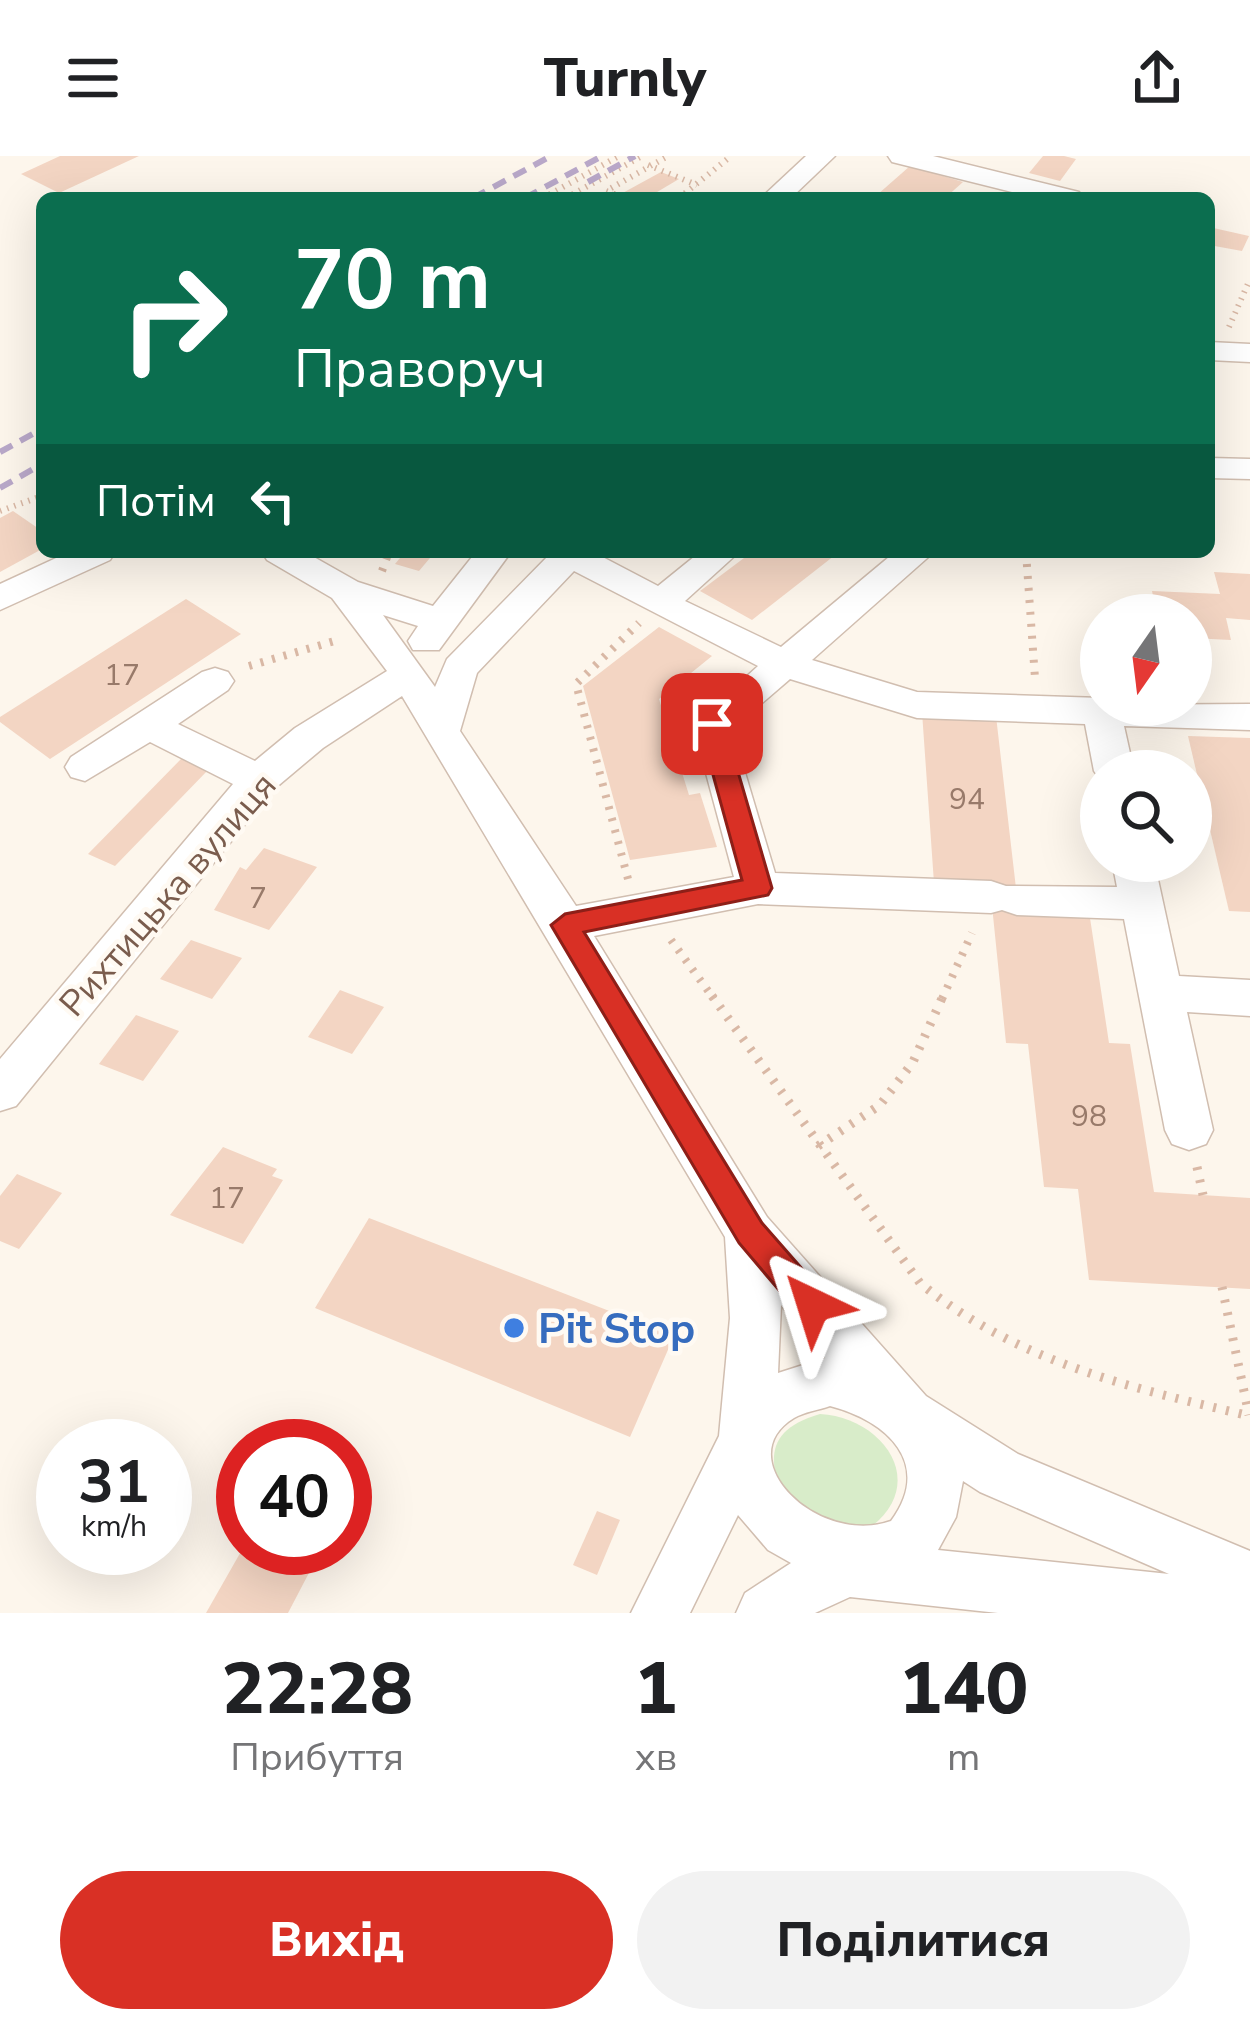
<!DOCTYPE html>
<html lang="uk">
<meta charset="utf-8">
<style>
:root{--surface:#fff;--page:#f2f2f2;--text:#202124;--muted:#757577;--accent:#d93025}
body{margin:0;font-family:"Nunito Sans",sans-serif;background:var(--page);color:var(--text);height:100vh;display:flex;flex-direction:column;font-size:45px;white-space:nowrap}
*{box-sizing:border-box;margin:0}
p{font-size:39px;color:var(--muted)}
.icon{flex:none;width:66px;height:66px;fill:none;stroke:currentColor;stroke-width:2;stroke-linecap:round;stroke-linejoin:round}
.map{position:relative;height:1457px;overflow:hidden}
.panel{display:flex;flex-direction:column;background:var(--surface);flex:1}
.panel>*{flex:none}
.hud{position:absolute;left:36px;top:36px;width:1179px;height:366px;border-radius:18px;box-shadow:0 12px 48px #0002;background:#0b6e4f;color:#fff;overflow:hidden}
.needle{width:78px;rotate:194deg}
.tools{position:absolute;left:1080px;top:438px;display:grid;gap:24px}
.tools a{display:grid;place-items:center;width:132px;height:132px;border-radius:50%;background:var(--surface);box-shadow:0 12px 48px #0002;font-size:60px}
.speed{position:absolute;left:36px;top:1263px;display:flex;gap:24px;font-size:60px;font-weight:700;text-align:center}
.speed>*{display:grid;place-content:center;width:156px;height:156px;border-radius:50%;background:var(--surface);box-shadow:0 12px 48px #0002;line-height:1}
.speed small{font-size:30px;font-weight:400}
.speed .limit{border:18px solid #d22;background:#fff;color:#111}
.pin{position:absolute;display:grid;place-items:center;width:102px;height:102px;color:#fff;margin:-51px;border-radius:24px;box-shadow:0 6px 18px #0006}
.me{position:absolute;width:132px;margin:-66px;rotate:319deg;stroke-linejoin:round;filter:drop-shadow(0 0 9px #0008)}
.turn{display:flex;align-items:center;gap:42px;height:252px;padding:0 60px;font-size:54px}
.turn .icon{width:156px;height:156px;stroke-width:2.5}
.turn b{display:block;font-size:84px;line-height:102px}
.then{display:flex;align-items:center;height:114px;padding:0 60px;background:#0003;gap:24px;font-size:45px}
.eta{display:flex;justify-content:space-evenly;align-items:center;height:204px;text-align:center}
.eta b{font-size:72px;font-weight:800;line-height:84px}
.button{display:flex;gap:24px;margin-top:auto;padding:24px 60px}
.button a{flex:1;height:138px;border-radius:72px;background:var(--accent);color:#fff;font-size:48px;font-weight:800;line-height:138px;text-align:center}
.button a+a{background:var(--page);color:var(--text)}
header{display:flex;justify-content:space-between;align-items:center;height:156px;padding:0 60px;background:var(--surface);font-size:54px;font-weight:800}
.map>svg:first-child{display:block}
.green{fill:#d8ecc9}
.building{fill:#f3d5c3}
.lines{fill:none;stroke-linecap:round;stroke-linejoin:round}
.minor-casing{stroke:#d1beb0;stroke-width:3}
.path-far2{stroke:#d9b8a5;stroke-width:6;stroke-dasharray:1.5 6;stroke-linecap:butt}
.path-far1{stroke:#d9b8a5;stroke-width:8;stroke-dasharray:3 9;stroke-linecap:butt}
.path{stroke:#d9b8a5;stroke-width:9;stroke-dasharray:3 10;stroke-linecap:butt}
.minor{fill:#fff;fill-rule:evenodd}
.rail{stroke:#b9a8c9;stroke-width:6;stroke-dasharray:14 9;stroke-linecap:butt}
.route{fill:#d93025;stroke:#8d1f18;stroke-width:3}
.shop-dot{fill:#3f7fe0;stroke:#fffaf3;stroke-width:4.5}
.labels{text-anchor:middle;stroke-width:9;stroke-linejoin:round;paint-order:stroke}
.number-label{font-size:30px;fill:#987a6a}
.street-label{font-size:36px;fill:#7a5c4d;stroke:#fffaf3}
.near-shop-label{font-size:42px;font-weight:bold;fill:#366cbe;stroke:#fffaf3;text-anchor:start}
</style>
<header><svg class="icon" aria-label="menu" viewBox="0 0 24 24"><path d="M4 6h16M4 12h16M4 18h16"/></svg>Turnly<svg class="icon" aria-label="share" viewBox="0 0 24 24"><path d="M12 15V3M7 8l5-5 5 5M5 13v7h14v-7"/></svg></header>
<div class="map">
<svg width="1250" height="1457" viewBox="0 0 1250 1457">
<rect width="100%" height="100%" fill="#fdf6ec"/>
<path class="green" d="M820,1258C881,1261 930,1325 871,1371L790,1359C770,1312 758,1276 820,1258Z"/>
<g class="building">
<path d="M60,0H139L59,37L21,18Z"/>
<path d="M1043,0H1064L1076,3L1060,25L1029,17Z"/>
<path d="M910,10L963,26L945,42L877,39Z"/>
<path d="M661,16L679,23L647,42L619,39Z"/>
<path d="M1209,71L1249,80L1242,95L1209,89Z"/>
<path d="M13,355L42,375V393L0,416V362Z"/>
<path d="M405,396H435L419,415L395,408Z"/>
<path d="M752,396H839L752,464L700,435Z"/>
<path d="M1214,416L1250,418V464L1226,462L1231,484L1191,482V459H1157L1152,435L1220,438Z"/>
<path d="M186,443L241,478L50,603L0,566V561Z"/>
<path d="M659,471L712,500L659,543L689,639L700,637L717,691L630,704L583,530Z"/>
<path d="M922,556L996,560L1019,758L1090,762L1109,887L1130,888L1154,1036L1250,1042V1133L1089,1124L1078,1033L1044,1031L1028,888L1006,887L990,730L934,727Z"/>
<path d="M1188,580L1250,582V756L1229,755Z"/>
<path d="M182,602L209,613L115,710L88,698Z"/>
<path d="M264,692L317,711L269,774L214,754L240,711L246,714Z"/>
<path d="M191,784L242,802L212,843L160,823Z"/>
<path d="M340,834L384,851L352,898L308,881Z"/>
<path d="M136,859L179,875L143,925L99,908Z"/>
<path d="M223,991L277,1013L272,1020L283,1024L243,1088L170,1059Z"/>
<path d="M17,1018L62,1037L19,1093L0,1085V1040Z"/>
<path d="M369,1062L674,1180L630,1281L315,1152Z"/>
<path d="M597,1355L620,1364L597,1419L573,1409Z"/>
<path d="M243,1392H322L288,1457H206Z"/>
</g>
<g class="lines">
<g class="minor-casing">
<g id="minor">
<path d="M806,0H835L791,42H761Z"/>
<path d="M888,0H933L1079,36L1083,42H1036L892,6Z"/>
<path d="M1209,186L1250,188V206L1209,204Z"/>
<path d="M1209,302L1250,303V323L1209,322Z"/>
<path d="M69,396H115L110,404L0,454V428Z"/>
<path d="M262,396H305L358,426L433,450L476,396H511L439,494H413L408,485L418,470L383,459L435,531L447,503L552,396H593L658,430L700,396H739L685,445L781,491L895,396H934L812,504L917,536L1101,542V549L1250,548V574L1124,570L1134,615H1101V625L1094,615L1085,568L917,562L790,523L732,573L775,717L991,725L1006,730L1117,731L1112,705H1154L1179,820L1250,824V860L1187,856L1213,974L1206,988L1189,994L1172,988L1165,974L1124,763L1017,759L1002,754L991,757L758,748L594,780L767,1061L926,1240L1018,1298L1250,1395V1457H998L850,1441L815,1457H736L745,1437L791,1407L768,1394L738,1359L690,1457H631L719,1280L730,1162L725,1081L402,540L323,592L273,634L16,950L0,955V903L233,628L150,586L85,625L71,621L65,611L71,601L202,516L215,512L228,516L234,525L228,534L178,568L255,605L295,572L387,515L332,442L267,404ZM574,415L758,510L693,569L734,721L576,750L460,575L477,517ZM781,1149L825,1202L778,1217ZM830,1250C888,1265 933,1308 891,1365C817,1391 728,1302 794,1262C804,1256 819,1254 830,1250ZM963,1325L980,1336L1169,1418L938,1394L956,1361Z"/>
</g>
</g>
<g class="path-far2">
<path d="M648,9L697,29"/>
<path d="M543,42L619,0"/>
<path d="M566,42L642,0"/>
<path d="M607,42L614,38L606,35L668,0"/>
<path d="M679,42L731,0"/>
<path d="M1229,171L1250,123"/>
<path d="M0,355L42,340"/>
</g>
<g class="path-far1">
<path d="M1026,396L1035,522"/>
<path d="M382,415L389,396"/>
<path d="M249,510L338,484"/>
<path d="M628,723L576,528L639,467"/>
<path d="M671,784L714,843"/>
<path d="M942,843L972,777"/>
</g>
<g class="path">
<path d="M712,840L920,1127C1017,1206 1131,1232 1250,1260"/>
<path d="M818,990L880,949L913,906L943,840"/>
<path d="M1197,1011L1203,1039"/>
<path d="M1222,1131L1249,1259"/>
</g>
<use href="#minor" class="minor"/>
<g class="rail">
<path d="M588,26L635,0"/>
<path d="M473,42L551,0"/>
<path d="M525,42L602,0"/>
<path d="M0,296L42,273"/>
<path d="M0,332L42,308"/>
</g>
</g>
<path class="route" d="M712,560L724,568L772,732L768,739L584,776L762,1067L825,1139L830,1149L825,1160L813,1164L801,1160L739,1087L551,769L565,758L742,724L699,568Z"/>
<circle class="shop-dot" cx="514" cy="1172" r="12"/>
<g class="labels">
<g class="number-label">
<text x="122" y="529">17</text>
<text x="967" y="653">94</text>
<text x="258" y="752">7</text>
<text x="1089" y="970">98</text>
<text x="227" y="1052">17</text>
</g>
<g class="street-label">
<text transform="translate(167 738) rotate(-49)" y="13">Рихтицька вулиця</text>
</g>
<g class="near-shop-label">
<text x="538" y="1187">Pit Stop</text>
</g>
</g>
</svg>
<div class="tools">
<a><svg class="needle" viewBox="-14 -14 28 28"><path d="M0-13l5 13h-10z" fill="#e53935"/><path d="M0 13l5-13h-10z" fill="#757577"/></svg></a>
<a><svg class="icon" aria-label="search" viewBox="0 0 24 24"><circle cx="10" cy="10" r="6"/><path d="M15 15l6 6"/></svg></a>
</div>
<div class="speed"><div>31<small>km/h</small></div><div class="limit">40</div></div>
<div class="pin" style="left:712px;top:568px;background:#d93025"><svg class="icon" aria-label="arrive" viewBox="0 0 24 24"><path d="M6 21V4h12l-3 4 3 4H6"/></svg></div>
<svg class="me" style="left:813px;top:1149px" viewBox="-20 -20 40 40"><path d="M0-17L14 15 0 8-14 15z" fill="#d93025" stroke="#fff" stroke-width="4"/></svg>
<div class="hud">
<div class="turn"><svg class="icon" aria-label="right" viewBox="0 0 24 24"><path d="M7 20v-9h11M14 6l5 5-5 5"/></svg><div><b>70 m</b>Праворуч</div></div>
<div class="then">Потім<svg class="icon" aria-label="left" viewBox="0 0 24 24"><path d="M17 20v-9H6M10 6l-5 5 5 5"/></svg></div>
</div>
</div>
<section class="panel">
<div class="eta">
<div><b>22:28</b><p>Прибуття</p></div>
<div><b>1</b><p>хв</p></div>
<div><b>140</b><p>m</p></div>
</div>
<div class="button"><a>Вихід</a><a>Поділитися</a></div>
</section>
